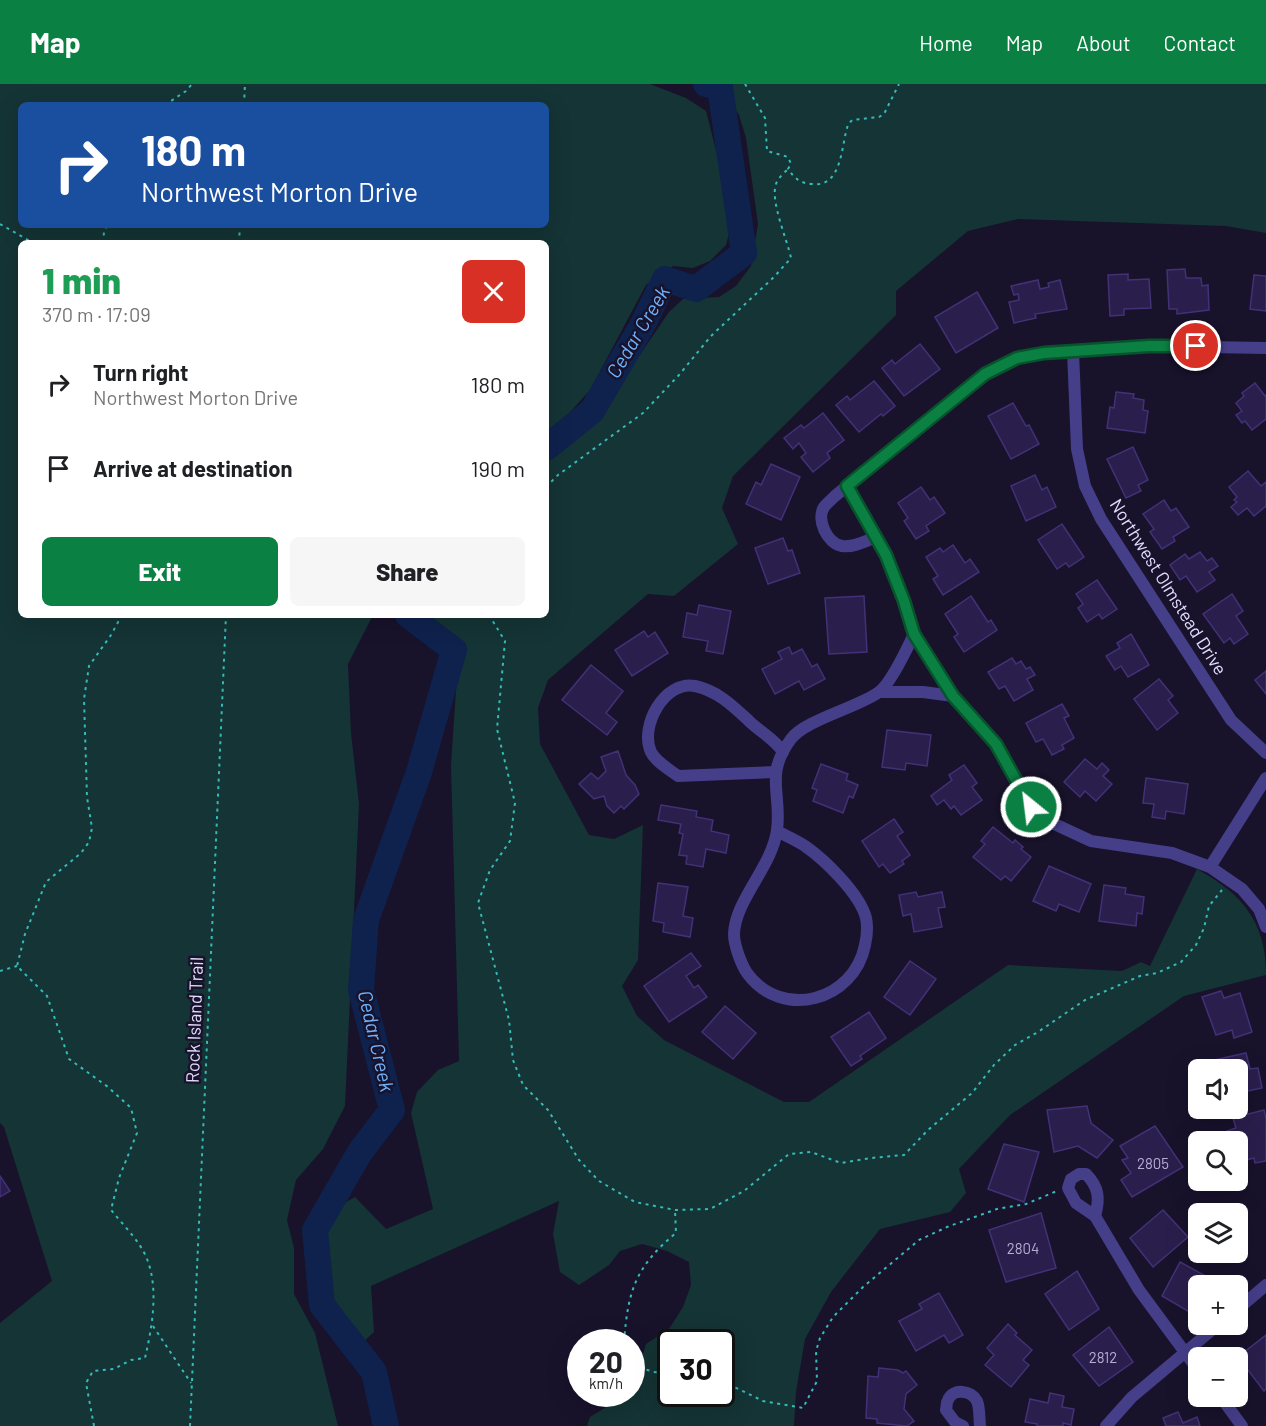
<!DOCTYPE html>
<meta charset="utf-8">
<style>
:root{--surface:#fff;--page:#f6f6f6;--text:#202124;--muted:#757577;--accent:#0b8043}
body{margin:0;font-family:Barlow,sans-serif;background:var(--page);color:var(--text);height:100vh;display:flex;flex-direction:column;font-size:22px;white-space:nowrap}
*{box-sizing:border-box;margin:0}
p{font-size:20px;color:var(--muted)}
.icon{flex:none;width:33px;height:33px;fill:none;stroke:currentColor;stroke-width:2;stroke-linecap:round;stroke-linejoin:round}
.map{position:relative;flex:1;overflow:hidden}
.details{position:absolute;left:18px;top:156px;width:531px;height:378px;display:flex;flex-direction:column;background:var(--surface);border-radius:9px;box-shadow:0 6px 24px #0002}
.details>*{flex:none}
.banner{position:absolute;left:18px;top:18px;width:531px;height:126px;border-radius:9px;box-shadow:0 6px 24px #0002;background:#1a4fa0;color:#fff;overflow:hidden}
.controls{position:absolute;left:1188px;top:975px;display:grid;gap:12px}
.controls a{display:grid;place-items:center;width:60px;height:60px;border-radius:9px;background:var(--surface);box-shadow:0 6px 24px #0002;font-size:30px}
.speed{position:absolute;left:567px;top:1245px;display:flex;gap:12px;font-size:30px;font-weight:700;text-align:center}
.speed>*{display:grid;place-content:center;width:78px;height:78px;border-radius:50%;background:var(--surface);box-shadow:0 6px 24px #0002;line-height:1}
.speed small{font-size:15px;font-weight:400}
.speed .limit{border:3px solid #111;border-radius:9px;background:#fff;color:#111}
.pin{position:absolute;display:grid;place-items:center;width:51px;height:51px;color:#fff;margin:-26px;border:3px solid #fff;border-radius:50%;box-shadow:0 2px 6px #0007}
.me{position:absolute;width:66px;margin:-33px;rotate:331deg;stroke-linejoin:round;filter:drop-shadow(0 0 4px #0008)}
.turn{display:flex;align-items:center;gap:21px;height:126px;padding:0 24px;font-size:27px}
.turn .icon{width:78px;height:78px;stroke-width:2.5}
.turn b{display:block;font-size:42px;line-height:51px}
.round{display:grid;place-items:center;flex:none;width:63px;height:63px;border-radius:9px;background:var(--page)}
.head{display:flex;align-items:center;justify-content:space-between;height:102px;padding:0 24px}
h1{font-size:36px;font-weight:800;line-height:45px;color:#1e9e55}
.primary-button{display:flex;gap:12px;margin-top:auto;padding:12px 24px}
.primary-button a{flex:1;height:69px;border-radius:9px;background:var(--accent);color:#fff;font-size:24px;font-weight:800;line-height:69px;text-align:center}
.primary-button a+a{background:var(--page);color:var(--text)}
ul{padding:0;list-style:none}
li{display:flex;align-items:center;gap:18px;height:84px;padding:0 24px}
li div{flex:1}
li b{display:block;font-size:22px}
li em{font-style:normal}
header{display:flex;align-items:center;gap:36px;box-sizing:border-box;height:84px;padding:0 30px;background:var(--accent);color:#fff}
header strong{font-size:28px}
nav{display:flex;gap:33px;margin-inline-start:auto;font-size:21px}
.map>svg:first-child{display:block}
.green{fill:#153435;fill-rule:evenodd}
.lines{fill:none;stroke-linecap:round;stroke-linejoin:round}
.river{stroke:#0f224d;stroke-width:26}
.building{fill:#2a1e4c;stroke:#433177;stroke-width:1.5}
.path{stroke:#34bbba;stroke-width:2;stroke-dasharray:3 4.5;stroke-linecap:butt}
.minor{stroke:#453e89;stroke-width:12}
.route-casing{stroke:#07532c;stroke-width:15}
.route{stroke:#0b8043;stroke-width:10}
.labels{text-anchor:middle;stroke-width:5;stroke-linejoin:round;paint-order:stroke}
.number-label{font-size:15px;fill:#b4add2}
.street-label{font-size:18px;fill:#e2ddfe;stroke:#18122b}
.water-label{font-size:20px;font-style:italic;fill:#6eb2fb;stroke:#18122b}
</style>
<header>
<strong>Map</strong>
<nav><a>Home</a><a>Map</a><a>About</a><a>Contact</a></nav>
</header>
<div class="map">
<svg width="1266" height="1342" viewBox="0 0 1266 1342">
<rect width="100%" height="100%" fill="#18122b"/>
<g class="green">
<path d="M0,0H650L686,14L706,27L720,82L730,146L726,161L710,177L693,184L673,182L646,201L590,306L563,336L546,350V159H21V531H373L348,580L351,649L359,720L345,1022L323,1065L296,1096L287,1136L294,1164V1210L315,1249L338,1342H0V1239L52,1197L4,1043L0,1039ZM21,21H546V141H21Z"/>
<path d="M705,0H1266V149L1226,142L1018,135L968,147L896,207V231L733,392L722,424L738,460L674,512L648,510L548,596L538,624L540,660L589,751L614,755L643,741L638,876L622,902L637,932L664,956L784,1018H809L1008,881L1122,887L1141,878L1150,882L1197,785C1242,810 1266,837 1266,891L1184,912L1010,1031L959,1085L966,1109L950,1128L880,1145L831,1208L805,1255L796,1308L794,1342H587L590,1333L608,1322L629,1316L646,1260L669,1245L683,1223L691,1201L689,1178L667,1167L642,1160L620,1167L609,1181L579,1201L560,1188L553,1150L559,1117L371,1202L374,1248L360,1261C351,1247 340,1234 332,1219C319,1195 319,1143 339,1123C343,1119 350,1116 355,1113L386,1145L433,1125L411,1029L417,1008L438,986L459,977L451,681L457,591L438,569L415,531H546V375L599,331L669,228L683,215L719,213L736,202L751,182L758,140L746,54L739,31L731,19ZM670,1258H722V1310H670Z"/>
</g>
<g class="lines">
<g class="river">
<path d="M546,364L592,327L642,242L665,195L696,205L744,169L720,3L706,0"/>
<path d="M386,1342L374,1288L322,1221L315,1146L360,1068L392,1026L361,906L366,836L419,688L454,566L408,531"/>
</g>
</g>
<g class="building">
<path d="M1185,185L1186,194H1201L1202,202L1208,201L1209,226L1177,230V225H1169L1167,186Z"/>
<path d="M1128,190V196L1149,195L1151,224L1124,225V231L1110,232L1108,191Z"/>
<path d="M1254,191L1266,192V227L1250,225Z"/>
<path d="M1038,196L1040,205L1049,203L1048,199L1060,196L1067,225L1035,230L1036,234L1014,239L1009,218L1019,216L1018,210L1014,211L1011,202Z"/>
<path d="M977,208L998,244L956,269L935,233Z"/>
<path d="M920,260L940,285L904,312L882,284L892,276L895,280Z"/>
<path d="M874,297L895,322L883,332L881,330L859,348L836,321L847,312L850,316Z"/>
<path d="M1255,299L1265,312L1266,311V335L1252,346L1245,337L1242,339L1236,331L1242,327L1236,319L1244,312L1242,309Z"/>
<path d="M1116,308L1134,310L1133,314L1144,316L1143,326L1148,327L1145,349L1107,344L1110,323L1114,324Z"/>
<path d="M1013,319L1026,342L1029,341L1039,360L1011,375L988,332Z"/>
<path d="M823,329L844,356L827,369L830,374L813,388L801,373L806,369L799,359L793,365L784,354L801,341L804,344Z"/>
<path d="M1133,363L1148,396L1138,401L1141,407L1126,414L1107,375Z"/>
<path d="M771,380L800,393L781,436L746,420L756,398L761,401Z"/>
<path d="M1248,387L1261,402L1266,398V422L1254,432L1247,424L1238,431L1231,423L1237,418L1234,416L1237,413L1229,403Z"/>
<path d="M1035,391L1042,406L1047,403L1056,423L1026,437L1011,402Z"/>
<path d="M921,403L930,416L934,413L945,429L926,442L929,447L916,455L904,437L908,434L898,419Z"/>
<path d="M1164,416L1171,427L1176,424L1189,443L1173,453L1175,457L1162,465L1150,448L1154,445L1143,430Z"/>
<path d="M1062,440L1084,473L1069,483L1066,479L1057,485L1038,456Z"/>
<path d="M783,454L788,467L792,466L800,489L768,500L755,464Z"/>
<path d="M953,461L965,479L970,475L979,488L943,511L933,495L938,492L926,473L940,464L943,468Z"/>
<path d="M1200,468L1207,477L1212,474L1218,482L1209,488L1215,496L1197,508L1186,492L1180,496L1170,481L1185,470L1189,475Z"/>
<path d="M1097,496L1117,525L1102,535L1099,530L1087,538L1078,524L1083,520L1076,510Z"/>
<path d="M1232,510L1243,527L1236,532L1248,550L1234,560L1230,554L1224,559L1203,530Z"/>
<path d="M864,512L867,568L829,570L825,514Z"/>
<path d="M971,512L988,538L991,536L997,546L964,568L954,553L958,550L945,530Z"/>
<path d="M699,521L731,527L723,570L706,567L708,557L683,553L687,529L697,531Z"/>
<path d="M644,547L648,553L655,548L668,569L632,592L615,566Z"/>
<path d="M1131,550L1149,581L1128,593L1121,582L1115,586L1106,572L1120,564L1117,559Z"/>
<path d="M789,563L792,570L802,565L812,583L817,580L825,595L804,606L799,597L775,610L762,585L782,575L778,568Z"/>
<path d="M1012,574L1016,580L1021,577L1026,585L1030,583L1035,591L1027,595L1033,606L1014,617L1005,602L999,605L988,588Z"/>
<path d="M591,581L623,607L606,629L617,638L607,651L562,616Z"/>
<path d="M1266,587V610L1255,596Z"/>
<path d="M1159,595L1173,612L1168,616L1178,629L1157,646L1134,615Z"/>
<path d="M1062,620L1069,632L1064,634L1074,654L1062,661L1064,665L1052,671L1043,655L1036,658L1026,639Z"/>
<path d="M887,646L931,651L927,682L906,679L905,686L882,683Z"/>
<path d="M618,667L626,691L635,701L639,710L624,725L621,722L614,729L607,722L604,712L594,715L579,700L591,689L598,695L606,687L601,673Z"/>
<path d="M1085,675L1097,685L1102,679L1109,686L1103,692L1112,700L1096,717L1085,707L1080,713L1064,698Z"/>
<path d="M821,680L848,690L846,696L858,701L853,714L849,712L843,729L813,717L817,706L812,704Z"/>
<path d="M964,681L977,699L972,703L982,716L961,731L954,722L951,725L944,716L937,721L931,712L952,696L949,691Z"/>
<path d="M1146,694L1188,700L1184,730L1166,727L1165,735L1152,733L1154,720L1143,719Z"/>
<path d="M661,721L697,727L696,733L713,736L711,747L729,751L726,769L706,765L703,783L686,780L687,772L679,771L683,750L679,749L681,740L658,736Z"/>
<path d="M894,735L903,748L897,752L910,771L902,777L904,780L890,789L883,780L879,783L862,757Z"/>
<path d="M993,743L1013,759L1015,756L1023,763L1021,765L1031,773L1011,797L1005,792L1001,796L973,773L985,760L981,757Z"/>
<path d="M1049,782L1091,800L1079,828L1059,820L1056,827L1033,817Z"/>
<path d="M658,799L688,803L683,832L693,834L690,853L663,848L664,839L653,837Z"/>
<path d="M1104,801L1126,804L1125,810L1144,813L1142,830L1137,829L1136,842L1099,837Z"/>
<path d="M916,808L918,813L942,808L945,823L938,824L942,843L914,848L911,830L903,832L899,811Z"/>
<path d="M691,869L701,882L686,892L694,904L698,901L707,913L669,938L644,902Z"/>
<path d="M910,877L936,895L910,931L884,913Z"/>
<path d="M1221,907L1224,914L1240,909L1252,948L1234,954L1232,946L1216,951L1202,913Z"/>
<path d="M725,922L756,949L733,975L702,948Z"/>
<path d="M869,928L886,954L860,972L862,975L851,982L831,953Z"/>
<path d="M1246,969L1250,985L1258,984L1262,1004L1238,1009V986H1211V984L1216,983L1214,976Z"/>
<path d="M1087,1022L1091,1039L1113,1056L1097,1074L1078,1062L1054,1068L1047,1026Z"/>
<path d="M1264,1026L1266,1035V1077L1255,1079L1254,1074L1242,1077L1240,1068L1238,1069V1058H1230L1227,1047L1236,1044L1233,1034Z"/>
<path d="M1155,1042L1183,1083L1132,1113L1121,1096L1131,1089L1122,1076L1128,1074L1120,1062Z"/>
<path d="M1004,1060L1039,1068L1024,1118L988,1105Z"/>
<path d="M0,1092L10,1107L0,1113Z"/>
<path d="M1163,1126L1188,1153L1153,1183L1130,1154Z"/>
<path d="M1041,1129L1056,1184L1006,1198L989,1146Z"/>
<path d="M1180,1178L1220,1200L1198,1202V1233L1162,1212Z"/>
<path d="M1077,1187L1099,1225L1069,1246L1045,1210Z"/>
<path d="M939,1209L963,1251L949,1259L944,1251L916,1267L899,1237L922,1225L919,1220Z"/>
<path d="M1008,1240L1017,1249L1015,1251L1032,1266L1023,1276L1029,1281L1011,1303L985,1281L994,1271L987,1264Z"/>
<path d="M1109,1243L1133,1278L1099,1302L1073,1271Z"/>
<path d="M1266,1251V1305L1264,1307L1238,1273Z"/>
<path d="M879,1284L898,1286L903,1289L906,1287L917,1301L906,1310L904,1325L914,1337L907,1342L877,1339V1335L866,1334L868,1292L878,1293Z"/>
<path d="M1050,1309L1064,1312L1062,1323L1074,1325L1071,1341L1063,1339V1342H1037V1340L1025,1338L1030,1315L1048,1319Z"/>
<path d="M1178,1328L1183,1339L1197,1333L1200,1342H1166L1163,1334Z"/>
</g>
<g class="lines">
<g class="path">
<path d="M745,0L765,34L767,67L788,73L791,80L788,85C795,95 800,99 812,100C843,104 841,60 848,41L852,36L879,33L884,30L899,0"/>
<path d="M165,21L186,7L192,0"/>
<path d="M244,21L245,0"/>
<path d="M0,140L33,159"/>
<path d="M103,159L104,148L107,141"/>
<path d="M239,159L240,141"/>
<path d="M546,403L558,391L643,329L679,291L711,252L774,193L791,174C787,155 770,117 776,100C778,94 784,89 788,85"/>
<path d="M489,531L505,557L497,645L515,719L510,757L490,786L478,819L509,936L513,976L523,1001L548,1026L579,1076L599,1097L635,1118L675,1126L710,1125L744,1107L789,1070L811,1068L841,1079L871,1074L904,1071L928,1046L972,1009L994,981L1015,961L1038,948L1085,916L1140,892L1157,889L1181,878L1196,861L1204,844L1209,822L1222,806"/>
<path d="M0,887L17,882"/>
<path d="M153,1242L191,1299"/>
<path d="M624,1258C628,1207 635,1183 676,1149L675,1126"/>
<path d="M632,1282L670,1292"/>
<path d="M722,1297L763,1317L803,1324L817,1297L816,1267L820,1254L833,1233L863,1203L919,1156L947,1143L997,1125L1026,1120L1057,1107"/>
<path d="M94,1342L86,1299L93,1287L114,1285L131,1276L145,1274C152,1244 159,1205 147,1175C140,1157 123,1141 111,1126L119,1094L137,1049L131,1024L108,1003L69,975L47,912L17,882L25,850L46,798L81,769L89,758L92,744L87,713L84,615L89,582L111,551L122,531"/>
<path d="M190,1342L226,531"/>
</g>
<g class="minor">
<path d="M1073,267L1077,365L1085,402L1101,435L1231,636L1266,669"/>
<path d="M847,402L886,471L905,517L914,550L953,612L996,660L1031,723L1048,737L1091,757L1172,769L1210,783L1242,805L1259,825L1266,843"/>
<path d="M876,453C866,457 853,464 842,462C827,459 816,436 824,423C827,419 832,415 835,412L985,290L1017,274L1044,269L1148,262L1266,264"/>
<path d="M880,608H923L953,612"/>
<path d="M776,688L678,692C670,686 655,677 651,668C639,642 665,596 695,602C718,607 733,622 749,637C759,647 776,656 783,668"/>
<path d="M777,747C786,752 796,756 805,762C825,776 860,810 866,834C868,843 867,852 865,861C854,917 782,937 747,889C741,880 734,861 734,850C735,816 772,783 777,746C782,709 764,691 791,655C805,636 859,623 879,608C891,599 907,565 914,550"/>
<path d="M1210,783L1266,694"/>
<path d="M1079,1090H1086C1099,1103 1100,1115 1095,1132L1076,1119L1068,1104L1071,1095Z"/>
<path d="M1095,1132L1139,1206L1198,1286"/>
<path d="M1238,1225L1266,1201"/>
<path d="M1220,1312L1242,1342"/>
<path d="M963,1342L955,1338L946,1326C947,1323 946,1319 948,1316C953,1304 971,1306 977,1317C980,1324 979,1334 980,1342"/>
<path d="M1106,1342L1132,1313L1219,1240"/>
</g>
</g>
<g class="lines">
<g class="route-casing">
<path id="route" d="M1031,723L996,660L953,612L914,550L904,517L886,471L847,402L985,290L1017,274L1044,269L1149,262H1196"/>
</g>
<use href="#route" class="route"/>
</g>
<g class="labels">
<g class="number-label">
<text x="1153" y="1085">2805</text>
<text x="1023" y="1170">2804</text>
<text x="1103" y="1279">2812</text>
</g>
<g class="street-label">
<text transform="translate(1168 503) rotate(58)" y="6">Northwest Olmstead Drive</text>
<text transform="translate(195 936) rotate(-88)" y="6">Rock Island Trail</text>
</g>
<g class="water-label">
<text transform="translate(638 248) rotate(-59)" y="7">Cedar Creek</text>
<text transform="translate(376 957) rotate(77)" y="7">Cedar Creek</text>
</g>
</g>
</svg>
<div class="controls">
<a><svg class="icon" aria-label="sound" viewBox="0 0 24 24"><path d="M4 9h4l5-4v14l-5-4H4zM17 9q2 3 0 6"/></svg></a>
<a><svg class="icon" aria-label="search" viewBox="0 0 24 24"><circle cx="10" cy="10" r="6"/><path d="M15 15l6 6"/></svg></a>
<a><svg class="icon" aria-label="layers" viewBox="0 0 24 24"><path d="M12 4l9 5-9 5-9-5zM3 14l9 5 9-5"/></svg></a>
<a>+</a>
<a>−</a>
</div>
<div class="speed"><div>20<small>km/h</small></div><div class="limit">30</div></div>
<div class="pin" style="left:1196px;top:262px;background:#d93025"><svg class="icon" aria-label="arrive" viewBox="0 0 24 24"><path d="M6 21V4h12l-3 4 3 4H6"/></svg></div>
<svg class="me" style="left:1031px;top:723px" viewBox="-20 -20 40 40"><circle r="17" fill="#0b8043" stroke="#fff" stroke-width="3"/><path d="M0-11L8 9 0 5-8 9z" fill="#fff"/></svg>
<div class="banner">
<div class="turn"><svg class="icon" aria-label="right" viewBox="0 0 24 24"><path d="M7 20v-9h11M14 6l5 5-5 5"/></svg><div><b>180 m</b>Northwest Morton Drive</div></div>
</div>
<section class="details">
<div class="head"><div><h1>1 min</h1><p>370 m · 17:09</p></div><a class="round" style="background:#d93025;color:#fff"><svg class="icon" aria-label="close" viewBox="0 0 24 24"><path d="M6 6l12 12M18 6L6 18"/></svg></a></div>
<ul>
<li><svg class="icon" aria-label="right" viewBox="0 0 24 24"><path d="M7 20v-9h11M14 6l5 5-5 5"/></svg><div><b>Turn right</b><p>Northwest Morton Drive</p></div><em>180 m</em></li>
<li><svg class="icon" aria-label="arrive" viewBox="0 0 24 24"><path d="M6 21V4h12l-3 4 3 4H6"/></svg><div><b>Arrive at destination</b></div><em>190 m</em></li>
</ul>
<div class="primary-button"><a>Exit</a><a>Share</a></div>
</section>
</div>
